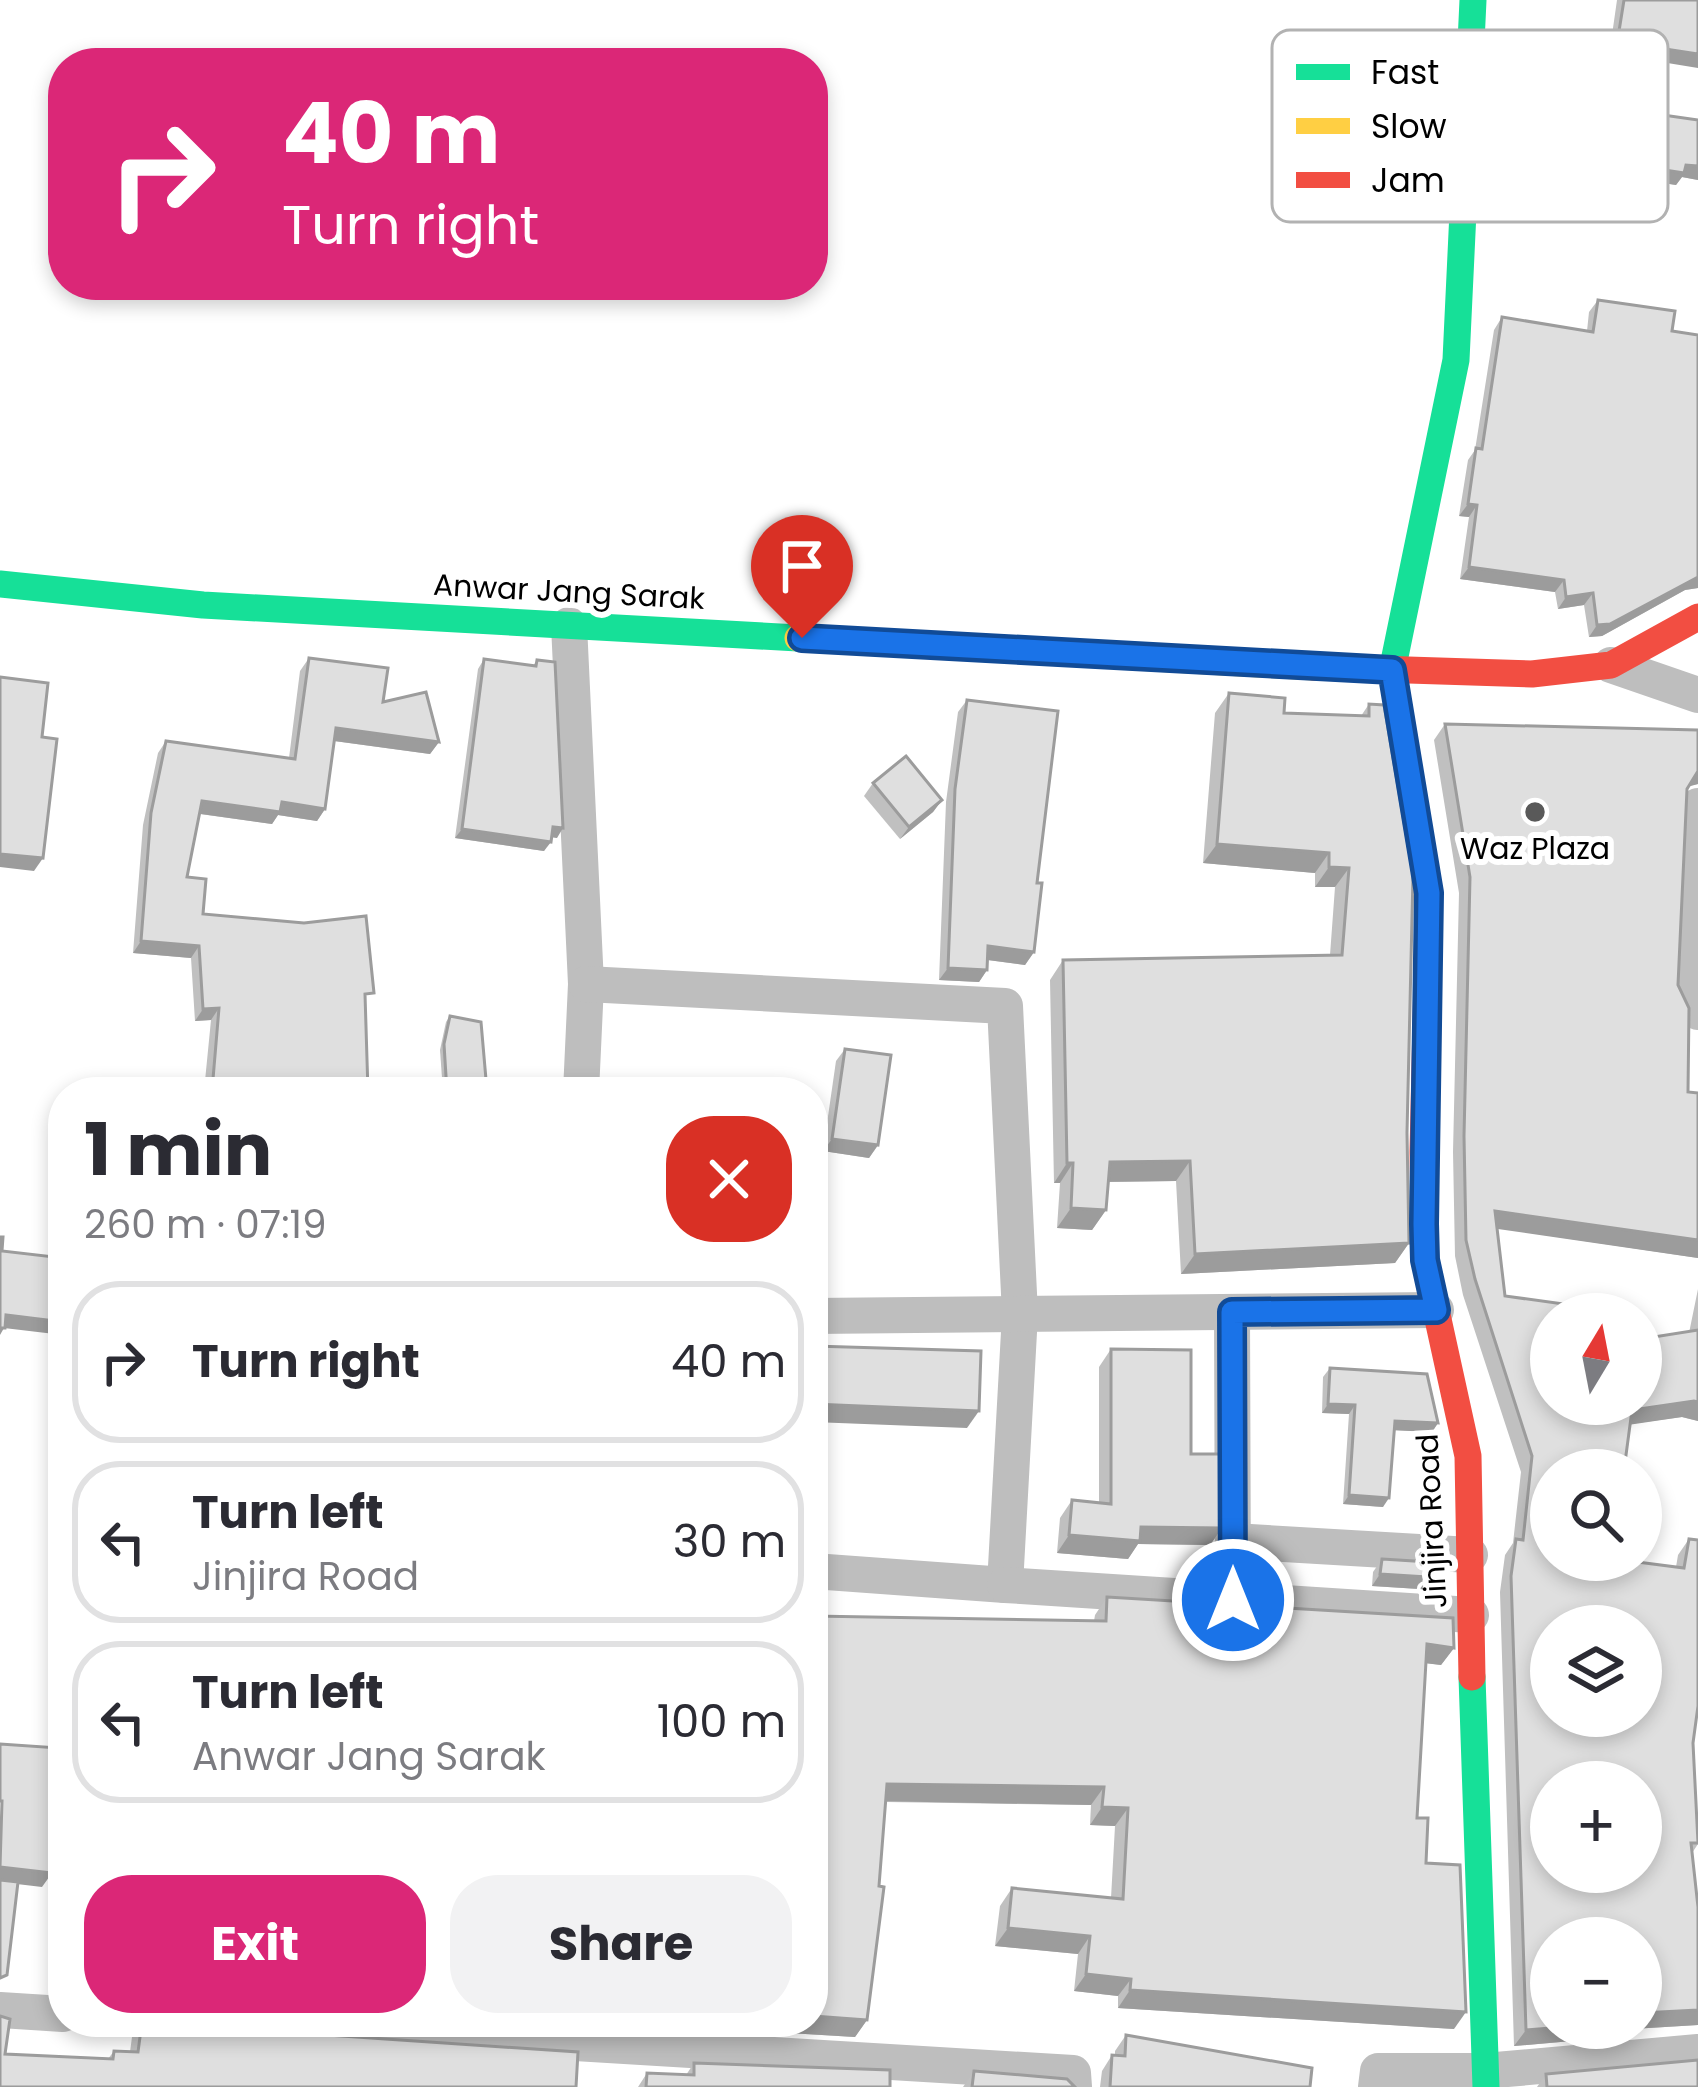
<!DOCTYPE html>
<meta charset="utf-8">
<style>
:root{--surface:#fff;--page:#f2f2f3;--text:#2b2b33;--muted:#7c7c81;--line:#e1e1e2;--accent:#db2777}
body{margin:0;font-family:Poppins,sans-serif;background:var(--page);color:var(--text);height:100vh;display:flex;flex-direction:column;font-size:45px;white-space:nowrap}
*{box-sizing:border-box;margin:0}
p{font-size:39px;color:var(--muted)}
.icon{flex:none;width:66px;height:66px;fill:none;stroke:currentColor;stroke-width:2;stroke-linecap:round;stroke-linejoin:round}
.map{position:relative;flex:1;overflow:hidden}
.panel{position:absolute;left:48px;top:1077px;width:780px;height:960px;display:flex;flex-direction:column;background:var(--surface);border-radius:48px;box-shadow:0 6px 18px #0003}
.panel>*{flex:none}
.top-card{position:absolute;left:48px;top:48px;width:780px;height:252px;border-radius:48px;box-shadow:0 6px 18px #0003;background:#db2777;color:#fff;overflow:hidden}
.needle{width:78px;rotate:10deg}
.tools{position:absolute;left:1530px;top:1293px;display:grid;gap:24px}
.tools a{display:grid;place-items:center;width:132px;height:132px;border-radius:50%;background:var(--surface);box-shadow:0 6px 18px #0003;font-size:60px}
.pin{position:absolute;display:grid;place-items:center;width:102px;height:102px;color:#fff;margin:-123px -51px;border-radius:50% 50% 50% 0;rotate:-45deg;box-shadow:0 0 12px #0007}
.pin .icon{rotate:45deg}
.me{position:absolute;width:132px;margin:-66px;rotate:0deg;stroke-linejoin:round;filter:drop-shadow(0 0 9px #0008)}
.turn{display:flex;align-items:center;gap:42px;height:252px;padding:0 36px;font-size:54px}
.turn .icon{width:156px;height:156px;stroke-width:2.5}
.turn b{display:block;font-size:84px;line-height:102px}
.round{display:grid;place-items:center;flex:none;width:126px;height:126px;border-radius:48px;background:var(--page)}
.summary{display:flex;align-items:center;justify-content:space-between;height:204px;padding:0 36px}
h1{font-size:72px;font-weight:700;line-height:90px}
.primary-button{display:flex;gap:24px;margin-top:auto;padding:24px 36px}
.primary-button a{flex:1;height:138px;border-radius:48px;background:var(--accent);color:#fff;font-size:48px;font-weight:700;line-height:138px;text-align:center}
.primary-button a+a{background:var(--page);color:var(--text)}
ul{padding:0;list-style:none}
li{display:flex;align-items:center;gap:36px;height:162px;margin:0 24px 18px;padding:0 12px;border:6px solid var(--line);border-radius:48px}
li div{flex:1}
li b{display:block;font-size:45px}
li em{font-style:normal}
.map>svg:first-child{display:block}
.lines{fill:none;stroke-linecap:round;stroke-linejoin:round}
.street{stroke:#bebebe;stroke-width:36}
.fast{stroke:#16e098;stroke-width:27}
.slow{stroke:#ffcf43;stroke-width:27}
.jam{stroke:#f24e42;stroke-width:27}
.wall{fill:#c0c0c0}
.shaded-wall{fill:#9c9c9c}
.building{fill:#dfdfdf;stroke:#9c9c9c;stroke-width:3;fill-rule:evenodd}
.route-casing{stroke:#114b97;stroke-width:30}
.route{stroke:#1a73e8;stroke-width:21}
.poi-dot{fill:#595959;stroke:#fff;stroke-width:4.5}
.labels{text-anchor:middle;stroke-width:12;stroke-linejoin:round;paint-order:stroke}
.street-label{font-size:30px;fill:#000;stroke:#fff}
.poi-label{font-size:30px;fill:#000;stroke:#fff}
.key{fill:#fff;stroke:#b2b2b2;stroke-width:3}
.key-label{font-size:33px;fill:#000}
</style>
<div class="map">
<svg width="1698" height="2087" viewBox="0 0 1698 2087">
<rect width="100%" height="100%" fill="#fff"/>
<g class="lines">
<g class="street">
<path d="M569,625L586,984L581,1092"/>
<path d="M1611,665L1698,695"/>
<path d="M1698,806L1689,1002L1698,1012"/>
<path d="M586,984L1005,1006L1020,1314L1005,1585L813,1571"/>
<path d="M1232,1312L1233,1600"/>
<path d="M813,1316L1436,1310"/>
<path d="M1233,1541L1470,1555"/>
<path d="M1005,1585L1471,1615"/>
<path d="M0,2010L63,2014"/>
<path d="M226,2022L1073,2073L1074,2087"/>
<path d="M1376,2087L1378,2071H1485L1698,2052"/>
</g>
<g class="fast">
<path d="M0,584L203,605L798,638"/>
<path d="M1395,688L1392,671L1456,360L1473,0"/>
<path d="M1472,1677L1486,2087"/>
</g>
<path class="slow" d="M798,638L1314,667"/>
<g class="jam">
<path d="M1314,667L1532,674L1611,665L1698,617"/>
<path d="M1395,688L1429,893L1423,1152L1425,1260L1468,1456L1472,1677"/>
</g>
</g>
<g class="wall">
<path d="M1617,0H1698L1650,60L1642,112L1698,120V180L1682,177L1676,185L1553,166L1542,194L1496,187L1508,107L1517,95L1574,104L1581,58L1590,46L1610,49Z"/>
<path d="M1598,300L1672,331L1698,335V588L1685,590L1602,636L1589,637L1584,605L1558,609L1555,592L1460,579L1469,517L1459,516L1468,460L1475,450L1494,330L1502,317L1587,331L1589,312Z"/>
<path d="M309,658L383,702L439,742L430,754L334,741L325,809L317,821L278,815L272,824L200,814L187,877L203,914L365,1006L368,1092L204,1091L211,1020L195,1021L191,958L133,953L143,825L158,753L166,741L289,758L300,671Z"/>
<path d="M484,659L533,666L537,660L557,838L551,837L544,851L455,838L478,669Z"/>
<path d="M1229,693L1284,713L1361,716L1369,704L1407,1133L1409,1243L1395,1263L1181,1274L1176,1181L1109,1182L1106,1210L1092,1230L1057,1228L1060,1183H1054L1050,980L1063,960L1330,955L1335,887H1315V873L1203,863L1215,713Z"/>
<path d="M967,700L1037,883L1034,952L1025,965L988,960L987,970L979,982L939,980L946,802L958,712Z"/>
<path d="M1445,724L1698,784L1688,786L1687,789L1678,985L1688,1092L1698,1093V1258L1497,1228L1505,1296L1551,1404L1689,1333L1698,1289V1421L1682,1417L1630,1424L1551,1560L1676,1567L1678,1555L1689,1539L1693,1743L1698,1828V1844L1692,1853L1698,1907V2025L1599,2031L1594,2039L1514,2046L1500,1592L1505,1555L1513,1543L1521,1472L1463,1295L1455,1256L1453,1152L1459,893L1434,740Z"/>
<path d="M873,783L942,800L933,812L900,839L864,796Z"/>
<path d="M450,1016L486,1092H443L440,1050L446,1022Z"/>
<path d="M845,1049L878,1145L869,1158L823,1151L836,1061Z"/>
<path d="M1111,1349L1191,1454L1222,1528L1210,1545L1138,1544L1128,1559L1057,1553L1060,1518L1072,1500L1099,1503V1367Z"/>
<path d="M1330,1368L1438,1423L1432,1432L1394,1430L1383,1507L1343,1504L1349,1414L1322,1413L1323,1377Z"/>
<path d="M1382,1559L1435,1590L1372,1586L1373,1572Z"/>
<path d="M1107,1597L1454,1648L1441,1665L1426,1663L1417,1818L1454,2029L1118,2008V1996L1074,1991L1078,1954L995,1946L1000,1906L1012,1888L1111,1898L1115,1826L1090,1825L1091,1805L886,1802L867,2020L855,2037L772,2032L773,2022H813V1616L1094,1621L1095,1615Z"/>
<path d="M134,2022H218L224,2028L576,2087L5,2054L108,2059L114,2051L130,2052Z"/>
<path d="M1126,2035L1310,2087H1100L1102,2071L1112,2055H1115V2051Z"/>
<path d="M694,2063L890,2087H638L647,2073L686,2075Z"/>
<path d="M974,2071L1075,2087H963Z"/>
<path d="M1546,2074L1698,2087H1537Z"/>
</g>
<g class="shaded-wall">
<path d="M1652,47L1698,54V68L1643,59Z"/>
<path d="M1555,153L1698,166V180L1682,177L1676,185L1546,165Z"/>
<path d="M1505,175L1550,182L1542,194L1496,187Z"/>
<path d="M1468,504L1477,505L1469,517L1459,516Z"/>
<path d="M1469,567L1564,580L1555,592L1460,579Z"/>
<path d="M1698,577V588L1685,590L1602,636L1589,637L1597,625Z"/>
<path d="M1593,593L1584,605L1558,609L1566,597Z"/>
<path d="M336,728L439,742L430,754L327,740Z"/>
<path d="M1698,771V784L1687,787Z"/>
<path d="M942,800L933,812L900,839L909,827Z"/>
<path d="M202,801L282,802L325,809L317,821L278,815L272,824L194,813Z"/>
<path d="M553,827L563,828L557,838L546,836Z"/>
<path d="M462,829L551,842L544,851L455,838Z"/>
<path d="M1217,844L1329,853L1315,873L1203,863Z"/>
<path d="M0,854L43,858L34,871L0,867Z"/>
<path d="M1329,867L1349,868L1335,887H1315Z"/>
<path d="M141,941L199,946L191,958L133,953Z"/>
<path d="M988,946L1034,952L1025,965L980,959Z"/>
<path d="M948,968L987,970L979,982L939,980Z"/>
<path d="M219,1008L211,1020L195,1021L203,1009Z"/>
<path d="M213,1079L271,1084L265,1092L204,1091Z"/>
<path d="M832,1139L878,1145L869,1158L823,1151Z"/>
<path d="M1190,1161L1176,1181L1096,1182L1110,1162Z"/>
<path d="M1067,1163H1073L1060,1183H1054Z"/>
<path d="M1071,1208L1106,1210L1092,1230L1057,1228Z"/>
<path d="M1495,1211L1698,1240V1258L1484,1227Z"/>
<path d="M1409,1243L1395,1263L1181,1274L1195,1254Z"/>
<path d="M6,1315L63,1322V1335L4,1328L0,1335V1324Z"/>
<path d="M1694,1401L1698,1402V1421L1682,1417L1621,1426L1632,1410Z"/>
<path d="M813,1404L979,1411L967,1428L813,1422Z"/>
<path d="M1328,1404L1355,1405L1349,1414L1322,1413Z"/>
<path d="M1395,1421L1438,1423L1432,1432L1389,1430Z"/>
<path d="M1349,1495L1389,1498L1383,1507L1343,1504Z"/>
<path d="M1141,1527L1222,1528L1210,1545L1138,1544L1128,1559L1057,1553L1069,1535Z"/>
<path d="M1380,1574L1443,1578L1435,1590L1372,1586Z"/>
<path d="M1427,1644L1454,1648L1441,1665L1415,1662Z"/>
<path d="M887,1784L1104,1787L1091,1805L875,1801Z"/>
<path d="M1102,1807L1128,1808L1115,1826L1090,1825Z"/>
<path d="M52,1852L63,1853V1868L43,1865Z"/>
<path d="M0,1867L52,1873L42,1887L0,1882Z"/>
<path d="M1008,1928L1090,1936L1078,1954L995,1946Z"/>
<path d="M1086,1974L1131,1979L1118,1996L1074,1991Z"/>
<path d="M1130,1990L1466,2012L1454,2029L1118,2008Z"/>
<path d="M1698,2010V2025L1599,2031L1594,2039L1514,2046L1526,2030L1551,2028H1641V2013Z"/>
<path d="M813,2016L867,2020L855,2037L772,2032L779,2022H813Z"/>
</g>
<g class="building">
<path d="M1624,0H1698V54L1652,47L1642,112L1698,120V166L1686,165L1684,173L1555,153L1550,182L1505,175L1517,95L1580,104L1590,46L1616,50Z"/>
<path d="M1598,300L1675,311L1672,331L1698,335V577L1610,624L1597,625L1593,593L1566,597L1564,580L1469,567L1477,505L1468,504L1476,448L1482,449L1502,317L1593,332Z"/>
<path d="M309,658L388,668L383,702L426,692L439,742L336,728L325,809L282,802L280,812L202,801L187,877L206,879L203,914L304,923L366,916L374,993L365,994L368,1092H271V1084L213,1079L219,1008L203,1009L199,946L141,941L151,813L166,741L295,759Z"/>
<path d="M484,659L536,666L537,660L555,662L563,828L553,827L551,842L462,829Z"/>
<path d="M0,677L48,683L42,737L57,739L43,858L0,854Z"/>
<path d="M1229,693L1285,698L1284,713L1369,716V704L1384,705L1413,875L1407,1133L1409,1243L1195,1254L1190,1161L1110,1162L1106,1210L1071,1208L1073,1163H1067L1063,960L1342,955L1349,868L1329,867V853L1217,844Z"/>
<path d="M967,700L1058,711L1037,883H1042L1034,952L988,946L987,970L948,968L955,789Z"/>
<path d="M1445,724L1698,730V771L1687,789L1678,985L1689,1008L1688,1092L1698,1093V1240L1495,1211L1505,1296L1607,1310V1314H1551V1404H1641V1339L1698,1330V1402L1694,1401L1632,1410L1624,1470H1551V1560H1622L1684,1568L1689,1539L1698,1540V1706L1693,1743L1698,1843H1691L1698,1907V2010L1641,2013V1938H1551V2028L1526,2030L1511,1576L1516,1539L1523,1540L1532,1456L1475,1279L1466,1240L1464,1136L1470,877ZM1551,1626H1641V1716H1551ZM1551,1782H1641V1872H1551Z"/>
<path d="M906,756L942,800L909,827L873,783Z"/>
<path d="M450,1016L481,1022L487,1091L447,1092L444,1044Z"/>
<path d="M845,1049L891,1055L878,1145L832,1139Z"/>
<path d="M0,1237H3L2,1251L63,1258V1322L6,1315L5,1328H0Z"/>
<path d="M813,1346L981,1351L979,1411L813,1404Z"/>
<path d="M1111,1349L1191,1350V1454H1222V1528L1141,1527L1140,1541L1069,1535L1072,1500L1111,1504Z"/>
<path d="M1330,1368L1427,1374L1438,1423L1395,1421L1389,1498L1349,1495L1355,1405L1328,1404Z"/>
<path d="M1382,1559L1445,1563L1443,1578L1380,1574Z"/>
<path d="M1107,1597L1453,1618L1454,1648L1427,1644L1417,1818H1428L1426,1863L1460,1865L1466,2012L1130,1990L1131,1979L1086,1974L1090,1936L1008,1928L1012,1888L1123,1899L1128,1808L1102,1807L1104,1787L887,1784L879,1886L884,1887L867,2020L813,2016V1616L1106,1621Z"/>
<path d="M59,1740H63V1853L52,1852V1873L0,1867L2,1801H0V1744L58,1748Z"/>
<path d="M0,1880L18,1882L7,1975L0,1978Z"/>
<path d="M0,2016L10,2019L5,2054L113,2059L114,2051L138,2052L142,2022H218L224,2028L578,2052L576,2087H0Z"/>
<path d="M1126,2035L1312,2068L1310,2087H1110L1112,2055L1125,2056Z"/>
<path d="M1698,2060V2087H1547L1546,2074Z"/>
<path d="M694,2063L890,2070V2087H646L647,2073L694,2075Z"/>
<path d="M974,2071L1067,2079L1075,2087H972Z"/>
</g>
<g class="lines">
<g class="route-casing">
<path id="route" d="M802,638L1392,670L1429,893L1424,1224L1425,1260L1436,1310L1232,1312L1233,1600"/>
</g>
<use href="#route" class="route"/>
</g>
<circle class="poi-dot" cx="1535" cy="812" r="12"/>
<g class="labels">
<g class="street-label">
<text transform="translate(569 592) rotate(3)" y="10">Anwar Jang Sarak</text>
<text transform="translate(1432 1521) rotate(-93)" y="10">Jinjira Road</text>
</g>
<g class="poi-label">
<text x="1535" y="859">Waz Plaza</text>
</g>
</g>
<rect x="1272" y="30" width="396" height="192" rx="18" class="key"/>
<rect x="1296" y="64" width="54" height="16" fill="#16e098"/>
<rect x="1296" y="118" width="54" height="16" fill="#ffcf43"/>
<rect x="1296" y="172" width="54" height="16" fill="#f24e42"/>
<g class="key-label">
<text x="1371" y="84">Fast</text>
<text x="1371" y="138">Slow</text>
<text x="1371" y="192">Jam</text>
</g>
</svg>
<div class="tools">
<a><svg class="needle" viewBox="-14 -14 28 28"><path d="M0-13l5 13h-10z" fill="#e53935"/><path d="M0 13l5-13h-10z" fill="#7c7c81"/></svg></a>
<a><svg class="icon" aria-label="search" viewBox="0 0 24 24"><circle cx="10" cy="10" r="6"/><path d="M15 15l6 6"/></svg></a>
<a><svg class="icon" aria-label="layers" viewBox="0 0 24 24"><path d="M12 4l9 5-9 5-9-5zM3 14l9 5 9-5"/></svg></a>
<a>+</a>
<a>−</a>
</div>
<div class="pin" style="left:802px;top:638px;background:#d93025"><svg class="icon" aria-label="arrive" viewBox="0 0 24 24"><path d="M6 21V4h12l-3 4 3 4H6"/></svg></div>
<svg class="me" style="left:1233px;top:1600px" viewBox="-20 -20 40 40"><circle r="17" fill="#1a73e8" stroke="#fff" stroke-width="3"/><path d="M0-11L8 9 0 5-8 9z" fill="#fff"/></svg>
<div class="top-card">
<div class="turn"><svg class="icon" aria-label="right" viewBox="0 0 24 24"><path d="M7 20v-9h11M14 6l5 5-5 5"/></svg><div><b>40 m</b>Turn right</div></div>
</div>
<section class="panel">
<div class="summary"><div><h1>1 min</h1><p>260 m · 07:19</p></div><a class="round" style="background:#d93025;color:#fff"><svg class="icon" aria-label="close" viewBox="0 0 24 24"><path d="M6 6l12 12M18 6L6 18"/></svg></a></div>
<ul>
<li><svg class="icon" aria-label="right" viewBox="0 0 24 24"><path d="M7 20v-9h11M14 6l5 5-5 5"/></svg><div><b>Turn right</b></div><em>40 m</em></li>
<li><svg class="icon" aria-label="left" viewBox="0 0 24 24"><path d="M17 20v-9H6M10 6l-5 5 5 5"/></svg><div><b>Turn left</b><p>Jinjira Road</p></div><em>30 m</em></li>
<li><svg class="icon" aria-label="left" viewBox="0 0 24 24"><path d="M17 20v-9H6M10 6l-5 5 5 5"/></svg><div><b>Turn left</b><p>Anwar Jang Sarak</p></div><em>100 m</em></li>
</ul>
<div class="primary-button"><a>Exit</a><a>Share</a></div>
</section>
</div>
